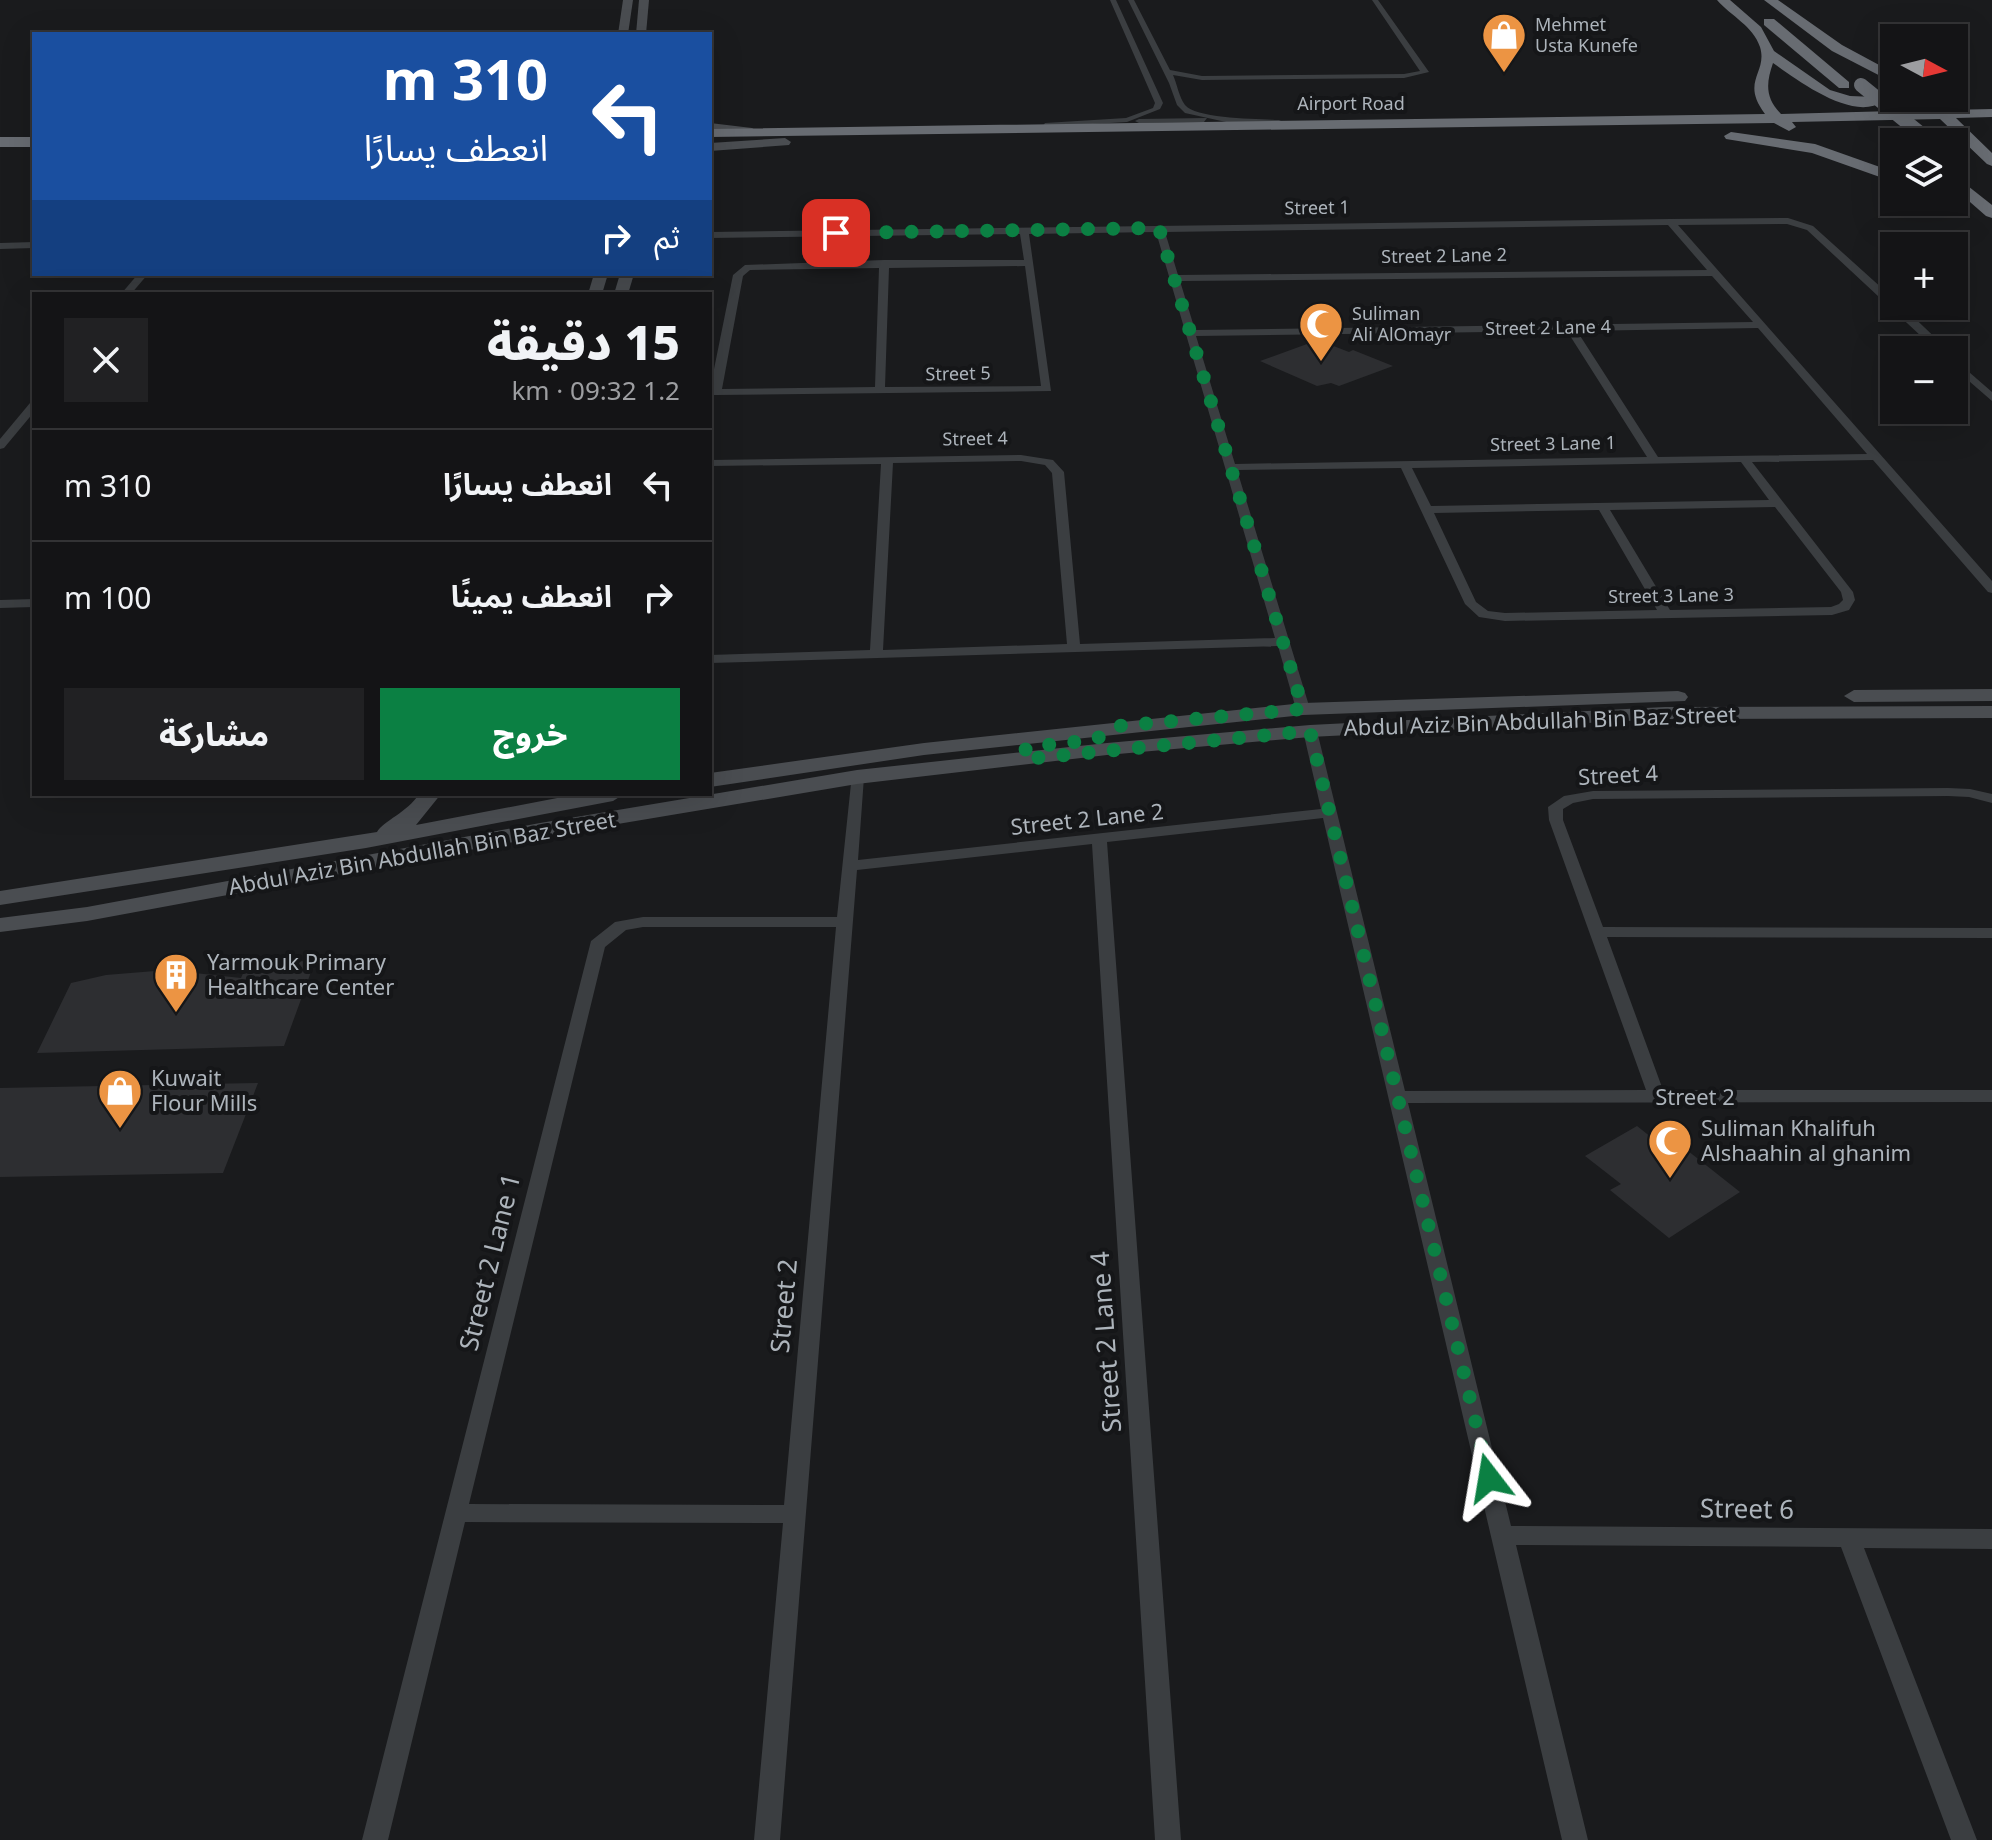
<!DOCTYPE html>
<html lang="ar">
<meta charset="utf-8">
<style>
:root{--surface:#141416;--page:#212123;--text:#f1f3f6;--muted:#9d9ea1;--line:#333335;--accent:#0b8043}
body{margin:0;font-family:"Noto Sans","Noto Sans Arabic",sans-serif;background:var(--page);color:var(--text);direction:rtl;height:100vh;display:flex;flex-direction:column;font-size:30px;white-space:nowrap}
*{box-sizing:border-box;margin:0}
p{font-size:26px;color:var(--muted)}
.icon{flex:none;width:44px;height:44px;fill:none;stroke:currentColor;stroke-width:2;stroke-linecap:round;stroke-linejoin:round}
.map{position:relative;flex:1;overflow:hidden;direction:ltr}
.sheet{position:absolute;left:32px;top:292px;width:680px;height:504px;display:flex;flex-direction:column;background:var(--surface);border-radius:0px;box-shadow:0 8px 32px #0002,0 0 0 2px var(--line);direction:rtl}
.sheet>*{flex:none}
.top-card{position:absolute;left:32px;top:32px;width:680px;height:244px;border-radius:0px;box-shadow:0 8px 32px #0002,0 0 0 2px var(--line);direction:rtl;background:#1a4fa0;color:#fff;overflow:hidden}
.needle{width:52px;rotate:97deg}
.controls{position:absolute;left:1880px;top:24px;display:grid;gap:16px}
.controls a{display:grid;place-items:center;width:88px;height:88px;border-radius:0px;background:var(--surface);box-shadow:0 8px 32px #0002,0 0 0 2px var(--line);font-size:40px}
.pin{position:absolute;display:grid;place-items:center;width:68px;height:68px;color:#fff;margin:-34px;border-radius:16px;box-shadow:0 4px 12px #0006}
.me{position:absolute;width:88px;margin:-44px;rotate:346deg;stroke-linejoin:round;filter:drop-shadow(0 0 6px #0008)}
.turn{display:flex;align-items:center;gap:28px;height:168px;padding:0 32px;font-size:36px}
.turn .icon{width:104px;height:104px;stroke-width:2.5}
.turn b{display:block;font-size:56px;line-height:68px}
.then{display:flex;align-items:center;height:76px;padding:0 32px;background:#0003;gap:16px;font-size:30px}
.round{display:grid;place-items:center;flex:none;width:84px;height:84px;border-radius:0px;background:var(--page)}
.head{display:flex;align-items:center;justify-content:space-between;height:136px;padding:0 32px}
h1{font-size:48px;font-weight:800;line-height:60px}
.button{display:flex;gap:16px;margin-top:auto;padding:16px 32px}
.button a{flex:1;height:92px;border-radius:0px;background:var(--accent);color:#fff;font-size:32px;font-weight:800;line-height:92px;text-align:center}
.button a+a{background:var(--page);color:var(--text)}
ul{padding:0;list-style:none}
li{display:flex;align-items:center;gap:24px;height:112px;padding:0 32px;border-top:2px solid var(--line)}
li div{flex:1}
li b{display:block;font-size:30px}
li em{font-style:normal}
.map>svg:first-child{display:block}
.building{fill:#2d2e31}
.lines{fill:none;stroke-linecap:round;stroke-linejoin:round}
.street{fill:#3b3e41;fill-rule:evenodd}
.secondary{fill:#4a4d51;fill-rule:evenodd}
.highway{fill:#686c72;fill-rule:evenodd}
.highway-bridge{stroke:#686c72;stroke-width:14}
.route{stroke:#0b8043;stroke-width:14;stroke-dasharray:0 25.2}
.labels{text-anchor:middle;stroke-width:8;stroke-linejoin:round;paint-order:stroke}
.far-poi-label{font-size:18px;fill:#adb4bb;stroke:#151618;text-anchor:start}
.far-street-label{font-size:18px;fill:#adb4bb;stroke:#151618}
.street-label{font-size:22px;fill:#adb4bb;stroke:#151618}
.poi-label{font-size:22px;fill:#adb4bb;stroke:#151618;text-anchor:start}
.near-street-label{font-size:26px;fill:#adb4bb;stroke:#151618}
</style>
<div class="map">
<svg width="1992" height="1840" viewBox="0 0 1992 1840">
<rect width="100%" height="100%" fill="#1a1b1d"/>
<g class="building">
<path d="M1318,340L1349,352L1353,350L1393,366L1339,386L1331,383L1317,386L1260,361Z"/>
<path d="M315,961L284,1046L37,1053L71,983L106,975L167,970L241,978L248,962Z"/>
<path d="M258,1083L223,1173L0,1177V1088Z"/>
<path d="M1637,1126L1671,1153L1683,1147L1740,1192L1669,1238L1610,1190L1621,1184L1585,1156Z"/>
</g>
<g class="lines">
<g class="street">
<path d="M1110,0H1116L1163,103L1160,109L1127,122L1042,127L1045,123L1126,118L1153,108L1155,103Z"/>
<path d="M1128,0H1134L1170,70L1202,76L1404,74L1420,71L1372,0H1378L1429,72L1404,78L1202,80L1173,75C1177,84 1179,97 1185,105C1196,119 1261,119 1279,120L1283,122L1279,124L1226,122L1185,113L1177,105L1169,83Z"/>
<path d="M1207,118L1204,122L1139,123L1135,121L1139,119Z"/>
<path d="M1670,219L1788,218L1813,226L1894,299V306H1902L1946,348L1947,350H1936L1807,230L1787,224L1678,225L1992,581V593L1988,592L1873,460L1752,462L1853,592L1855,600L1849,610L1832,615L1505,621L1479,617L1465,604L1401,468L1237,470L1310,709L1308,712H1298L1296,709L1278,646L710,663V655L870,650L881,464L710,466V460L1021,455L1053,460L1064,472L1080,644L1275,638L1156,232L1029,234L1051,391L716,395H710V389L733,275L745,265L884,260H1024L1020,234L710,238V232ZM1668,225L1707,270L1178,275L1165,232ZM1025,266L1041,386L885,387L889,268ZM879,268L875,387L722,389L743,276L750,270ZM1712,276L1753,322L1195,330L1180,281ZM1758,328L1867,454L1658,457L1577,331ZM1567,331L1647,457L1235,464L1196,336ZM1021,461L1045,465L1052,473L1067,644L883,650L893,463ZM1741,462L1769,500L1431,506L1412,468ZM1775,507L1841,592L1843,600L1839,604L1831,607L1670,610L1610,510ZM1599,510L1657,610L1505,613L1488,611L1476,602L1434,513Z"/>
<path d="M34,242V248L0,249V243Z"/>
<path d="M138,274H148L131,294H121Z"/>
<path d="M1954,359L1992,392V401L1954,368Z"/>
<path d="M34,402V412L4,448L0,449V439L30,403Z"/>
<path d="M34,599V607L0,608V600Z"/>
<path d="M1310,727L1317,731L1405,1091L1646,1090L1549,820L1548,807L1564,796L1593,791L1948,788L1970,789L1992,794V803L1969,797L1948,796L1593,799L1573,803L1563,809V820L1603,927L1992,928V938L1607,937L1663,1090H1992V1102L1408,1103L1511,1526L1992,1529V1549L1864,1548L1977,1840H1951L1841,1547L1516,1545L1588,1840H1562L1323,818L1107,842L1181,1840H1155L1092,844L857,870L780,1840H754L783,1523L465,1522L388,1840H362L591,941L615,922L643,917H837L852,774H862L864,777L858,860L1321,809L1303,731ZM643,927H836L784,1505L469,1504L605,947L626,930Z"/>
</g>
<g class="secondary">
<path d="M623,0H633L628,34H618Z"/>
<path d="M639,0H649L646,34H636Z"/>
<path d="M710,123L752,128L758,132L752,136L710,131Z"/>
<path d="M785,138L791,142L789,145L710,151V143Z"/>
<path d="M594,274H608L602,294H588Z"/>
<path d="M620,274H634L628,294H614Z"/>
<path d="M1992,689V701L1854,702L1844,696L1854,690Z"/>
<path d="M1678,691L1685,693L1688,697L1685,701L1303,715L924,755L710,787V773L924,743L1303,703Z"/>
<path d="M1992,706V718L1665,719L1310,737L1107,755L857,784L540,837L87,921L0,932V918L87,907L540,823L857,770L1107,743L1310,725L1665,707Z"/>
<path d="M419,794H441L416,825L578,794H624L613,801L366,848L0,905V891L377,832C383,821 408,812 419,794Z"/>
</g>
<g class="highway">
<path d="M1717,0H1730L1761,27L1774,51L1830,90L1850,96L1876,97L1883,101C1854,123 1797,80 1773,63C1766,83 1765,98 1781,114L1932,110L1939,106L1947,110L1992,109V117L1956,118L1992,153V166L1987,164L1940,119L1792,122L1796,127L1789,131L1774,123L710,137V129L1765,114C1740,81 1768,73 1760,47C1753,26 1731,16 1717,0Z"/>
<path d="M1764,0H1778L1842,45L1894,73V83L1832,51Z"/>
<path d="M1764,19H1774L1849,82V88H1839L1764,25Z"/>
<path d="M1731,132L1815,144L1894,172V182L1812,153L1726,139L1724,136Z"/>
<rect x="0" y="137" width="34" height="10"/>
<path d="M1894,140L1899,142H1894V166L1889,164L1879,149Z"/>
<path d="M1954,175L1992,205V218L1986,216L1954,188Z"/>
</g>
<path class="highway-bridge" d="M1861,85L1931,142"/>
</g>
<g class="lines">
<path class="route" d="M836,233L1159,228L1303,709L1119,726L1094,740L1027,747L1022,756L1025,759L1310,731L1489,1478"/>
</g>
<defs>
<g id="shop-pin" transform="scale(2.3)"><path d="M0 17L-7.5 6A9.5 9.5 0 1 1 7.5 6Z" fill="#ec9443" stroke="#151618"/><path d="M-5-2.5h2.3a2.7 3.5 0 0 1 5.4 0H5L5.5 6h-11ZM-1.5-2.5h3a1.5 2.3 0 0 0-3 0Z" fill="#fff"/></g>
<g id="mosque-pin" transform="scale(2.3)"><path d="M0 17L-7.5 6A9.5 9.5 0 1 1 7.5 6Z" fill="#ec9443" stroke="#151618"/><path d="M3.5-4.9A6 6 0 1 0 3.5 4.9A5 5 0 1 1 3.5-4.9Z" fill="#fff"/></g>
<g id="building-pin" transform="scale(2.3)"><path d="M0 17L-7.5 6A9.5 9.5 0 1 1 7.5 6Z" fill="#ec9443" stroke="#151618"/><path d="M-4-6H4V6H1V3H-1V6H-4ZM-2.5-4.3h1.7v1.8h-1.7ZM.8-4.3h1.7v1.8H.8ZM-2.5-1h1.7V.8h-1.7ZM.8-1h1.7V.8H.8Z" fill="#fff"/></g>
</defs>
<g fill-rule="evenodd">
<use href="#shop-pin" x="1504" y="35"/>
<use href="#mosque-pin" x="1321" y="324"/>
<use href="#building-pin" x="176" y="975"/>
<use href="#shop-pin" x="120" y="1091"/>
<use href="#mosque-pin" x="1670" y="1141"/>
</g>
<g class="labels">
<g class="far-poi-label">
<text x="1535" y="31">Mehmet<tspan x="1535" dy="21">Usta Kunefe</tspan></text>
<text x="1352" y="320">Suliman<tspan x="1352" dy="21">Ali AlOmayr</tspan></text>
</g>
<g class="far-street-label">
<text x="1351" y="110">Airport Road</text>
<text transform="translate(1317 208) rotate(-1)" y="6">Street 1</text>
<text transform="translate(1444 256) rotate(-1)" y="6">Street 2 Lane 2</text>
<text transform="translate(1548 328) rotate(-1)" y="6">Street 2 Lane 4</text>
<text transform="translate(958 374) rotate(-1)" y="6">Street 5</text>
<text transform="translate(975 439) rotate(-1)" y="6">Street 4</text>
<text transform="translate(1553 444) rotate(-1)" y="6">Street 3 Lane 1</text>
<text transform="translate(1671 596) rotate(-1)" y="6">Street 3 Lane 3</text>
</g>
<g class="street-label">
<text transform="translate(1540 721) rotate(-2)" y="8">Abdul Aziz Bin Abdullah Bin Baz Street</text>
<text transform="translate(1618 775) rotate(-3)" y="8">Street 4</text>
<text transform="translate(1087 819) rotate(-6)" y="8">Street 2 Lane 2</text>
<text transform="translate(422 853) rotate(-10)" y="8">Abdul Aziz Bin Abdullah Bin Baz Street</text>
<text x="1695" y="1105">Street 2</text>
</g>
<g class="poi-label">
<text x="207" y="970">Yarmouk Primary<tspan x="207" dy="25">Healthcare Center</tspan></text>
<text x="151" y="1086">Kuwait<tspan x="151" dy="25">Flour Mills</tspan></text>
<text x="1701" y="1136">Suliman Khalifuh<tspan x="1701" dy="25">Alshaahin al ghanim</tspan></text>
</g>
<g class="near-street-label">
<text transform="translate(490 1262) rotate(-76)" y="9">Street 2 Lane 1</text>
<text transform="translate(784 1306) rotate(-85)" y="9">Street 2</text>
<text transform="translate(1106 1342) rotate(-94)" y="9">Street 2 Lane 4</text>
<text transform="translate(1747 1509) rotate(1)" y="9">Street 6</text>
</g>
</g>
</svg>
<div class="controls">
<a><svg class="needle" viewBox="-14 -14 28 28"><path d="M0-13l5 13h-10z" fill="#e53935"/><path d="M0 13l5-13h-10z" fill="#9d9ea1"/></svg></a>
<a><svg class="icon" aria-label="layers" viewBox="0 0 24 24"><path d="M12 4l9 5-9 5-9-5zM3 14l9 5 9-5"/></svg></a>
<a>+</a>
<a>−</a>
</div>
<div class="pin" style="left:836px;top:233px;background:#d93025"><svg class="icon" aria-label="arrive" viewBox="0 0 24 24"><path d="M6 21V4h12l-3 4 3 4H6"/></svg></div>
<svg class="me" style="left:1489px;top:1478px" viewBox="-20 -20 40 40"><path d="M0-17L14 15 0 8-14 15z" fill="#0b8043" stroke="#fff" stroke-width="4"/></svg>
<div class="top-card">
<div class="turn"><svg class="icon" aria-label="left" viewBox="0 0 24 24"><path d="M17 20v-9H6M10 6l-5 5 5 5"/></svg><div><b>310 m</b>انعطف يسارًا</div></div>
<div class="then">ثم<svg class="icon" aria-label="right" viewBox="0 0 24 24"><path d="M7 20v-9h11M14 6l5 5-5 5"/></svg></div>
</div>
<section class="sheet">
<div class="head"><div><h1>15 دقيقة</h1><p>1.2 km · 09:32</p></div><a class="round"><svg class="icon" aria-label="close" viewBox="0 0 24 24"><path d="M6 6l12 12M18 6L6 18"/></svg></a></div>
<ul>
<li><svg class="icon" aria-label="left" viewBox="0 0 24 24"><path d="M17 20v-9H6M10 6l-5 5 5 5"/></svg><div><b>انعطف يسارًا</b></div><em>310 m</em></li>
<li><svg class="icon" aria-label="right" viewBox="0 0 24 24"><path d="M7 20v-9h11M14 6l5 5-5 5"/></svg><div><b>انعطف يمينًا</b></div><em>100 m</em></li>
</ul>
<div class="button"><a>خروج</a><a>مشاركة</a></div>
</section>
</div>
